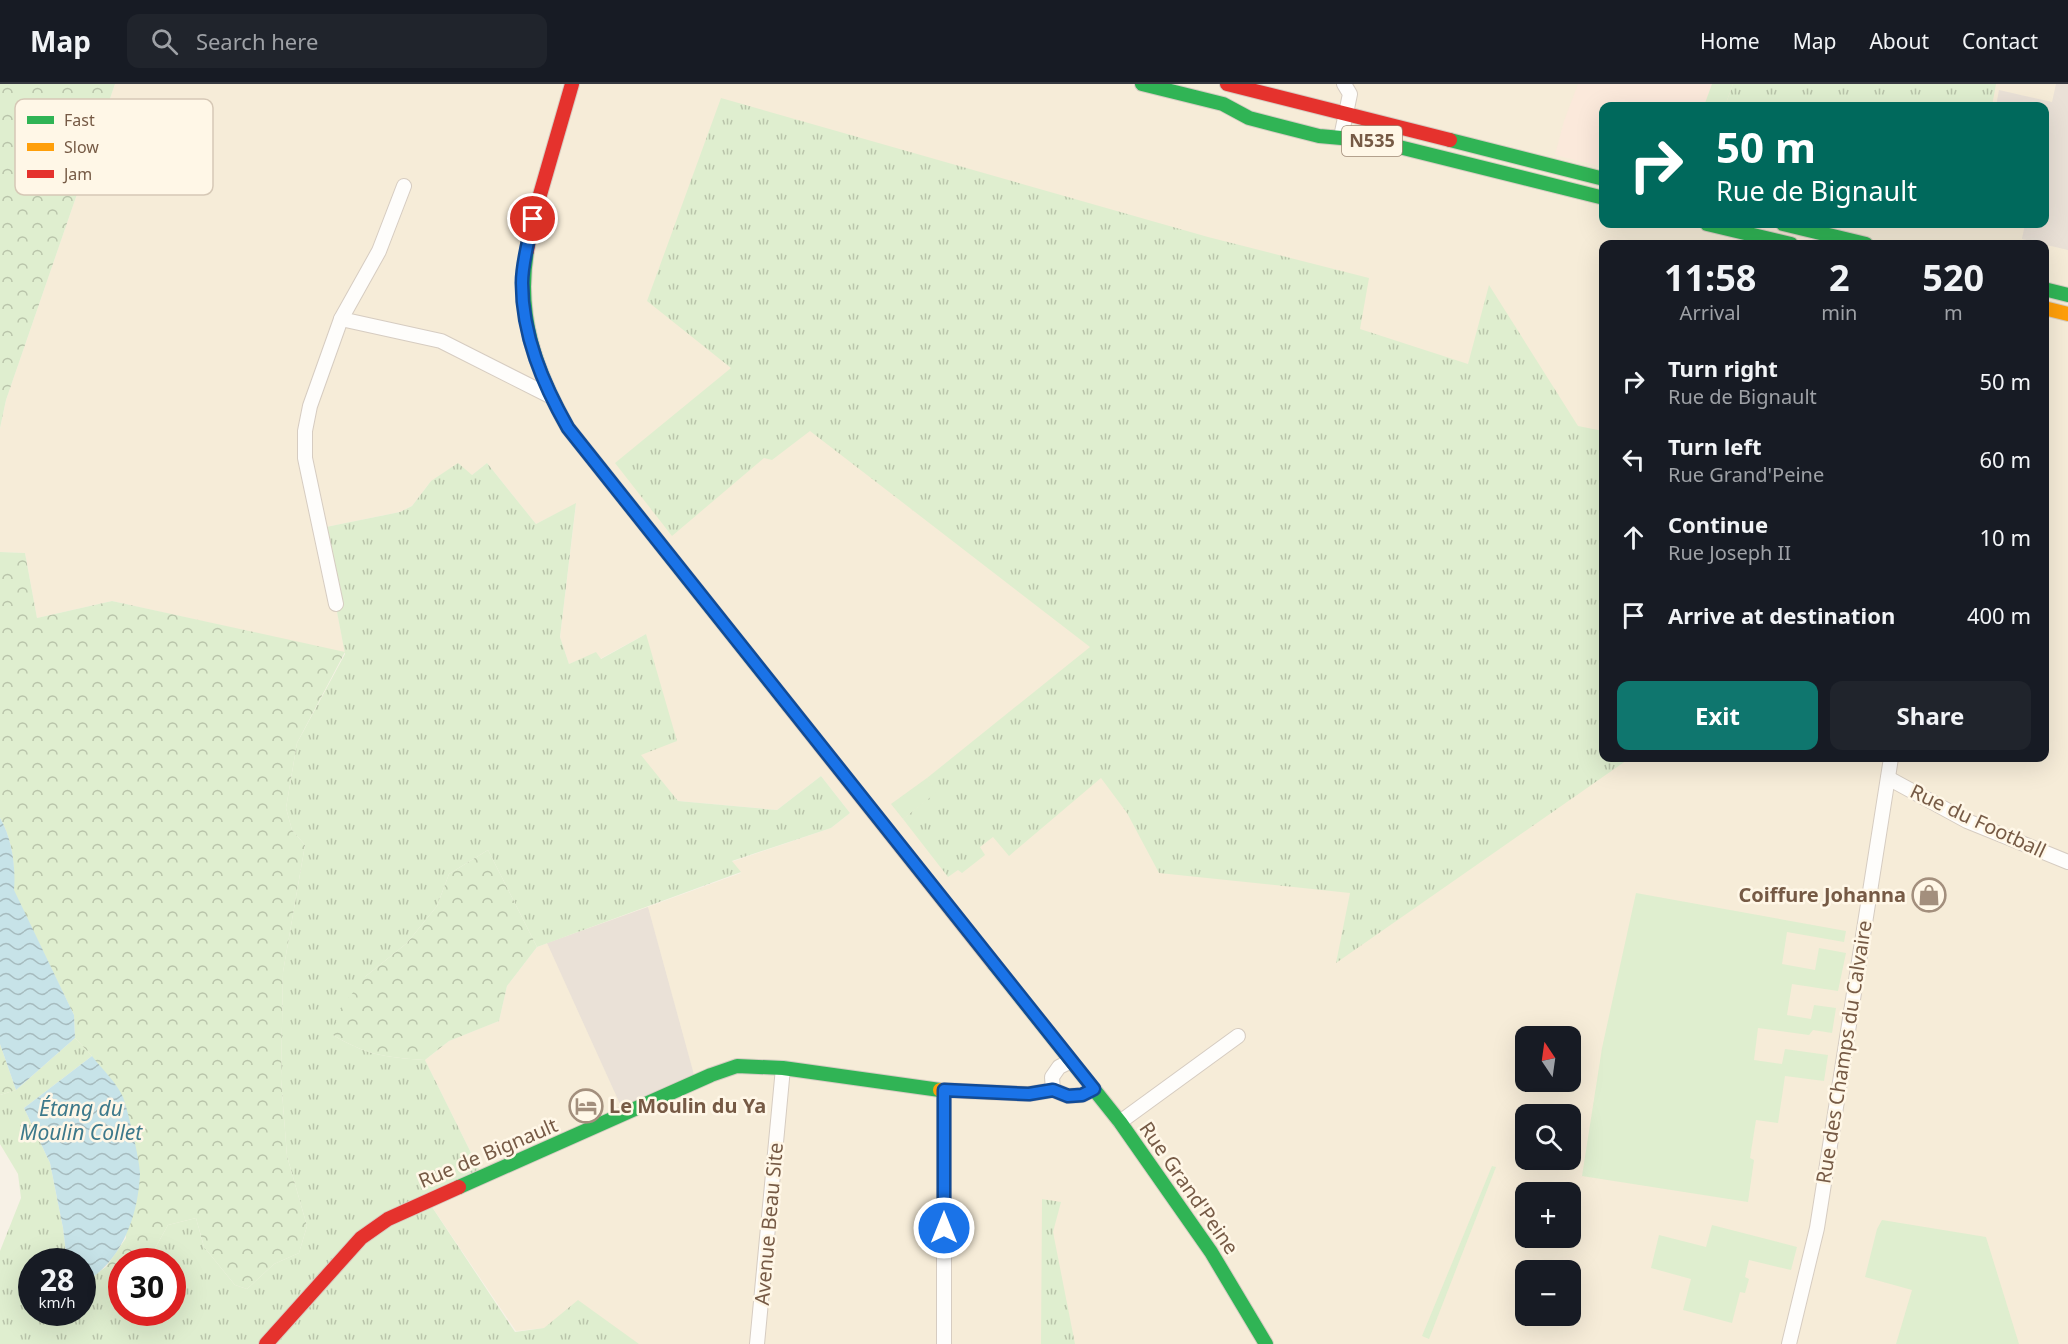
<!DOCTYPE html>
<meta charset="utf-8">
<style>
:root{--surface:#171b24;--page:#20242c;--text:#f1f3f6;--muted:#9ea1a6;--line:#363941;--accent:#0f766e}
body{margin:0;font-family:"Noto Sans",sans-serif;background:var(--page);color:var(--text);height:100vh;display:flex;flex-direction:column;font-size:22px;white-space:nowrap}
*{box-sizing:border-box;margin:0}
p{font-size:20px;color:var(--muted)}
.icon{flex:none;width:33px;height:33px;fill:none;stroke:currentColor;stroke-width:2;stroke-linecap:round;stroke-linejoin:round}
.map{position:relative;flex:1;overflow:hidden}
.sheet{position:absolute;left:1599px;top:156px;width:450px;height:522px;display:flex;flex-direction:column;background:var(--surface);border-radius:12px;box-shadow:0 6px 24px #0002}
.sheet>*{flex:none}
.hud{position:absolute;left:1599px;top:18px;width:450px;height:126px;border-radius:12px;box-shadow:0 6px 24px #0002;background:#00695c;color:#fff;overflow:hidden}
.needle{width:39px;rotate:347deg}
.fabs{position:absolute;left:1515px;top:942px;display:grid;gap:12px}
.fabs a{display:grid;place-items:center;width:66px;height:66px;border-radius:12px;background:var(--surface);box-shadow:0 6px 24px #0002;font-size:30px}
.speed{position:absolute;left:18px;top:1164px;display:flex;gap:12px;font-size:30px;font-weight:700;text-align:center}
.speed>*{display:grid;place-content:center;width:78px;height:78px;border-radius:50%;background:var(--surface);box-shadow:0 6px 24px #0002;line-height:1}
.speed small{font-size:15px;font-weight:400}
.speed .limit{border:9px solid #d22;background:#fff;color:#111}
.pin{position:absolute;display:grid;place-items:center;width:51px;height:51px;color:#fff;margin:-26px;border:3px solid #fff;border-radius:50%;box-shadow:0 2px 6px #0007}
.me{position:absolute;width:66px;margin:-33px;rotate:0deg;stroke-linejoin:round;filter:drop-shadow(0 0 4px #0008)}
.turn{display:flex;align-items:center;gap:21px;height:126px;padding:0 18px;font-size:27px}
.turn .icon{width:78px;height:78px;stroke-width:2.5}
.turn b{display:block;font-size:42px;line-height:51px}
.eta{display:flex;justify-content:space-evenly;align-items:center;height:102px;text-align:center}
.eta b{font-size:36px;font-weight:700;line-height:42px}
.button{display:flex;gap:12px;margin-top:auto;padding:12px 18px}
.button a{flex:1;height:69px;border-radius:12px;background:var(--accent);color:#fff;font-size:24px;font-weight:700;line-height:69px;text-align:center}
.button a+a{background:var(--page);color:var(--text)}
ul{padding:0;list-style:none}
li{display:flex;align-items:center;gap:18px;height:78px;padding:0 18px}
li div{flex:1}
li b{display:block;font-size:22px}
li em{font-style:normal}
header{display:flex;align-items:center;gap:36px;box-sizing:border-box;height:84px;padding:0 30px;background:var(--surface);border-bottom:2px solid var(--line)}
header strong{font-size:28px}
nav{display:flex;gap:33px;margin-inline-start:auto;font-size:21px}
.search{width:420px;height:54px;background:var(--page);display:flex;align-items:center;gap:15px;box-sizing:border-box;padding:0 21px;border-radius:12px;color:var(--muted);font-size:22px}
.map>svg:first-child{display:block}
.residential{fill:#f6ecd8;fill-rule:evenodd}
.commercial{fill:#fbe9db}
.industrial{fill:#eae1d7}
.grass{fill:url(#grass-tufts)}
.forest{fill:url(#forest-crowns)}
.garden{fill:#dfeecf}
.water{fill:url(#water-waves)}
.lines{fill:none;stroke-linecap:round;stroke-linejoin:round}
.street-casing{stroke:#d6ccc1;stroke-width:16}
.fast-casing{stroke:#d7cdc3;stroke-width:16}
.slow-casing{stroke:#d7cdc3;stroke-width:16}
.jam-casing{stroke:#d7cdc3;stroke-width:16}
.street{stroke:#fefdfb;stroke-width:14}
.fast{stroke:#30b455;stroke-width:14}
.slow{stroke:#ff9f0a;stroke-width:14}
.jam{stroke:#e5322d;stroke-width:14}
.route-casing{stroke:#114b97;stroke-width:15}
.route{stroke:#1a73e8;stroke-width:10}
.labels{text-anchor:middle;stroke-width:5;stroke-linejoin:round;paint-order:stroke}
.shield{fill:#fff7e7;stroke:#9f8976;stroke-width:1.5}
.shield-label{font-size:18px;font-weight:bold;fill:#765a45}
.street-label{font-size:20px;fill:#765a45;stroke:#fff7e7}
.poi-label{font-size:20px;font-weight:bold;fill:#765a45;stroke:#fff7e7;text-anchor:end}
.water-label{font-size:21px;font-style:italic;fill:#3d798b;stroke:#fff7e7}
.key{fill:#fff7e7;stroke:#d6c8b6;stroke-width:1.5}
.key-label{font-size:16px;fill:#765a45}
</style>
<header>
<strong>Map</strong>
<div class="search"><svg class="icon" aria-label="search" viewBox="0 0 24 24"><circle cx="10" cy="10" r="6"/><path d="M15 15l6 6"/></svg>Search here</div>
<nav><a>Home</a><a>Map</a><a>About</a><a>Contact</a></nav>
</header>
<div class="map">
<svg width="2068" height="1260" viewBox="0 0 2068 1260">
<defs>
<pattern id="grass-tufts" width="24" height="20" patternUnits="userSpaceOnUse" patternTransform="scale(1.5)"><rect width="24" height="20" fill="#dfeecf"/><path d="M3 7l-1-3M5 7V3M7 7l1-3M15 17l-1-3M17 17v-4M19 17l1-3" fill="none" stroke="#b9c4aa"/></pattern>
<pattern id="forest-crowns" width="20" height="18" patternUnits="userSpaceOnUse" patternTransform="scale(1.5)"><rect width="20" height="18" fill="#dfeecf"/><path d="M2 6a3 3 0 1 1 6 0M12 15a3 3 0 1 1 6 0" fill="none" stroke="#b9c4aa"/></pattern>
<pattern id="water-waves" width="16" height="10" patternUnits="userSpaceOnUse" patternTransform="scale(1.5)"><rect width="16" height="10" fill="#c7e3e8"/><path d="M0 5q4-4 8 0t8 0" fill="none" stroke="#a6bbbe"/></pattern>
</defs>
<rect width="100%" height="100%" fill="#f7f1e6"/>
<path class="residential" d="M115,0H2068V1260H639L545,1244L516,1247L428,1117L483,1093L425,976L449,957L499,937L507,902L537,863L741,789L731,778L831,744L850,729L821,692L777,726L678,717L640,671L646,550L600,575L596,569L569,580L560,553L576,420L536,440L487,379L472,391L431,397L412,422L400,428L321,444L345,569L112,517L37,534L25,469L0,468V344L6,316ZM1604,22H2044V140H1604ZM1604,160H2044V674H1604ZM1526,952H1570V998H1526ZM1526,1030H1570V1076H1526ZM1526,1108H1570V1154H1526ZM1526,1186H1570V1232H1526Z"/>
<path class="commercial" d="M1578,0H1712L1704,22H1604L1603,83L1555,71L1564,37Z"/>
<g class="industrial">
<path d="M2056,0H2068V166L2022,155L2025,140H2044V22H1996L1999,6L2052,18Z"/>
<path d="M648,823L696,998L625,1031L547,859Z"/>
</g>
<g class="grass">
<path d="M1733,0H1996L1992,22H1725Z"/>
<path d="M721,14L1208,153L1369,194L1360,245L1468,280L1489,201L1578,342L1603,347L1604,674H1630L1336,879L1350,809L1159,789L1127,729L1101,694L1009,772L993,753L980,763L985,771L962,789L958,786L948,793L903,735L936,708L927,694L1090,563L810,347L772,376L764,374L672,452L615,379L731,284L647,217Z"/>
<path d="M458,379L472,391L487,379L536,440L576,419L560,553L569,580L596,568L601,575L646,550L677,657L641,671L678,717L777,726L821,692L850,729L831,744L732,777L741,788L537,863L488,766L449,790L437,822L407,859L366,892L333,951C368,972 385,973 425,976L483,1093L428,1117L515,1248L544,1244L578,1216L639,1260H0V1167L21,1114L18,1090L0,1060V1011L16,1006L75,954L92,972L24,1024L50,1079L63,1144L67,1177L32,1178V1228H82L83,1199L106,1183H121L122,1228H172V1178L148,1177L168,1141L196,1134L204,1163L235,1201L247,1205L274,1180L299,1169L307,1142L287,1072L281,995L283,888L305,761L292,746L286,724L297,659L345,570L321,444L400,428L412,422L431,397Z"/>
<path d="M1042,1115L1061,1118L1053,1148L1075,1260H1041Z"/>
</g>
<g class="forest">
<path d="M0,0H115L6,316L0,344Z"/>
<path d="M0,468L25,469L37,534L112,517L345,568L297,659L286,724L292,746L305,761L283,888L281,995L287,1072L307,1142L299,1169L274,1180L247,1205L235,1201L204,1163L196,1134L168,1141L148,1177L122,1178L121,1183H106L126,1154L92,972L75,954L74,931L13,806C16,783 12,754 0,734Z"/>
<path d="M488,766L537,863L507,902L499,937L449,957L425,976C385,973 368,972 333,951L339,926L366,892L407,859L437,822L449,790Z"/>
<path d="M0,960L16,1006L0,1011Z"/>
</g>
<g class="garden">
<path d="M1712,0H1733L1725,22H1704Z"/>
<path d="M927,694L937,708L903,735L891,720Z"/>
<path d="M1636,809L1846,847L1844,858L1787,848L1782,880L1815,886L1819,864L1846,869L1838,907L1792,900L1787,931L1811,935L1814,921L1836,924L1832,949L1813,946L1809,951L1758,944L1754,976L1782,980L1785,965L1828,971L1824,997L1785,992L1778,1039L1756,1036L1750,1074L1754,1076L1748,1118L1582,1092L1602,964Z"/>
<path d="M1492,1082L1496,1083L1429,1255L1422,1252Z"/>
<path d="M1882,1136L1986,1153L2019,1260H1896L1912,1206L1865,1193L1877,1145Z"/>
<path d="M1712,1141L1797,1163L1791,1186L1749,1176L1745,1193L1749,1195L1745,1209L1740,1208L1732,1239L1683,1226L1691,1195L1651,1184L1659,1151L1706,1163Z"/>
</g>
<g class="water">
<path d="M0,734C12,754 16,783 14,806L74,931L75,954L16,1006L0,960Z"/>
<path d="M92,972C101,984 117,999 123,1013C128,1027 140,1076 140,1090C138,1133 121,1179 83,1199L82,1178L67,1177L63,1144L50,1079L24,1024Z"/>
</g>
<g class="lines">
<g class="street-casing">
<g id="street">
<path d="M1341,53L1350,10L1344,0"/>
<path d="M341,235L441,257L550,312"/>
<path d="M336,520L305,374V347L310,322L341,235L379,167L404,102"/>
<path d="M1888,694L1967,737L2068,778"/>
<path d="M944,1006V1260"/>
<path d="M1053,1006L1052,993L1059,983L1071,977"/>
<path d="M1120,1038L1238,952"/>
<path d="M757,1260L783,984"/>
<path d="M1789,1260L1817,1144L1891,674"/>
</g>
</g>
<g class="fast-casing">
<g id="fast">
<path d="M1142,0L1223,20L1249,34L1319,52L1375,57L1604,114"/>
<path d="M1450,56L1604,95"/>
<path d="M1707,140L1791,160"/>
<path d="M1783,140L1866,160"/>
<path d="M527,167C516,233 536,287 568,344L789,622"/>
<path d="M2044,205L2068,211"/>
<path d="M994,880L1120,1038L1211,1168L1266,1260"/>
<path d="M459,1103L711,991L737,982L783,984L940,1006"/>
</g>
</g>
<g class="slow-casing">
<g id="slow">
<path d="M2044,224L2068,230"/>
<path d="M789,622L994,880"/>
<path d="M940,1006L1029,1010L1053,1006L1068,1012L1082,1011L1094,1005"/>
</g>
</g>
<g class="jam-casing">
<g id="jam">
<path d="M1227,0L1450,56"/>
<path d="M527,167L533,135L572,0"/>
<path d="M266,1260L361,1154L388,1135L459,1103"/>
</g>
</g>
<use href="#street" class="street"/>
<use href="#fast" class="fast"/>
<use href="#slow" class="slow"/>
<use href="#jam" class="jam"/>
</g>
<g class="lines">
<g class="route-casing">
<path id="route" d="M533,135C529,156 522,178 522,199C522,251 543,300 568,344L1094,1005L1082,1011L1068,1012L1053,1006L1029,1010L944,1006V1144"/>
</g>
<use href="#route" class="route"/>
</g>
<defs>
<g id="shop-ring" transform="scale(1.725)"><circle r="9.5" fill="#fff7e7" stroke="#a38f7d" stroke-width="1.5"/><path d="M-5-2.5h2.3a2.7 3.5 0 0 1 5.4 0H5L5.5 6h-11ZM-1.5-2.5h3a1.5 2.3 0 0 0-3 0Z" fill="#a38f7d"/></g>
<g id="hotel-ring" transform="scale(1.725)"><circle r="9.5" fill="#fff7e7" stroke="#a38f7d" stroke-width="1.5"/><path d="M-6-4.5h1.5V1H6V5H4.5V3h-9V5H-6ZM-4 0a1.8 1.8 0 1 1 3.6 0ZM.5 0V-2.5h3Q6-2.5 6 0Z" fill="#a38f7d"/></g>
</defs>
<g fill-rule="evenodd">
<use href="#shop-ring" x="1929" y="811"/>
<use href="#hotel-ring" x="586" y="1022"/>
</g>
<g class="labels">
<rect class="shield" x="1342" y="42" width="60" height="30" rx="4.5"/>
<g class="shield-label">
<text x="1372" y="63">N535</text>
</g>
<g class="street-label">
<text transform="translate(1978 737) rotate(25)" y="7">Rue du Football</text>
<text transform="translate(1844 968) rotate(-81)" y="7">Rue des Champs du Calvaire</text>
<text transform="translate(488 1069) rotate(-23)" y="7">Rue de Bignault</text>
<text transform="translate(1189 1104) rotate(55)" y="7">Rue Grand'Peine</text>
<text transform="translate(769 1140) rotate(-85)" y="7">Avenue Beau Site</text>
</g>
<g class="poi-label">
<text x="1906" y="818">Coiffure Johanna</text>
<text x="609" y="1029" text-anchor="start">Le Moulin du Ya</text>
</g>
<g class="water-label">
<text x="81" y="1032">Étang du<tspan x="81" dy="24">Moulin Collet</tspan></text>
</g>
</g>
<rect x="15" y="15" width="198" height="96" rx="9" class="key"/>
<rect x="27" y="32" width="27" height="8" fill="#30b455"/>
<rect x="27" y="59" width="27" height="8" fill="#ff9f0a"/>
<rect x="27" y="86" width="27" height="8" fill="#e5322d"/>
<g class="key-label">
<text x="64" y="42">Fast</text>
<text x="64" y="69">Slow</text>
<text x="64" y="96">Jam</text>
</g>
</svg>
<div class="fabs">
<a><svg class="needle" viewBox="-14 -14 28 28"><path d="M0-13l5 13h-10z" fill="#e53935"/><path d="M0 13l5-13h-10z" fill="#9ea1a6"/></svg></a>
<a><svg class="icon" aria-label="search" viewBox="0 0 24 24"><circle cx="10" cy="10" r="6"/><path d="M15 15l6 6"/></svg></a>
<a>+</a>
<a>−</a>
</div>
<div class="speed"><div>28<small>km/h</small></div><div class="limit">30</div></div>
<div class="pin" style="left:533px;top:135px;background:#d93025"><svg class="icon" aria-label="arrive" viewBox="0 0 24 24"><path d="M6 21V4h12l-3 4 3 4H6"/></svg></div>
<svg class="me" style="left:944px;top:1144px" viewBox="-20 -20 40 40"><circle r="17" fill="#1a73e8" stroke="#fff" stroke-width="3"/><path d="M0-11L8 9 0 5-8 9z" fill="#fff"/></svg>
<div class="hud">
<div class="turn"><svg class="icon" aria-label="right" viewBox="0 0 24 24"><path d="M7 20v-9h11M14 6l5 5-5 5"/></svg><div><b>50 m</b>Rue de Bignault</div></div>
</div>
<section class="sheet">
<div class="eta">
<div><b>11:58</b><p>Arrival</p></div>
<div><b>2</b><p>min</p></div>
<div><b>520</b><p>m</p></div>
</div>
<ul>
<li><svg class="icon" aria-label="right" viewBox="0 0 24 24"><path d="M7 20v-9h11M14 6l5 5-5 5"/></svg><div><b>Turn right</b><p>Rue de Bignault</p></div><em>50 m</em></li>
<li><svg class="icon" aria-label="left" viewBox="0 0 24 24"><path d="M17 20v-9H6M10 6l-5 5 5 5"/></svg><div><b>Turn left</b><p>Rue Grand'Peine</p></div><em>60 m</em></li>
<li><svg class="icon" aria-label="ahead" viewBox="0 0 24 24"><path d="M12 20V5M6 11l6-6 6 6"/></svg><div><b>Continue</b><p>Rue Joseph II</p></div><em>10 m</em></li>
<li><svg class="icon" aria-label="arrive" viewBox="0 0 24 24"><path d="M6 21V4h12l-3 4 3 4H6"/></svg><div><b>Arrive at destination</b></div><em>400 m</em></li>
</ul>
<div class="button"><a>Exit</a><a>Share</a></div>
</section>
</div>
